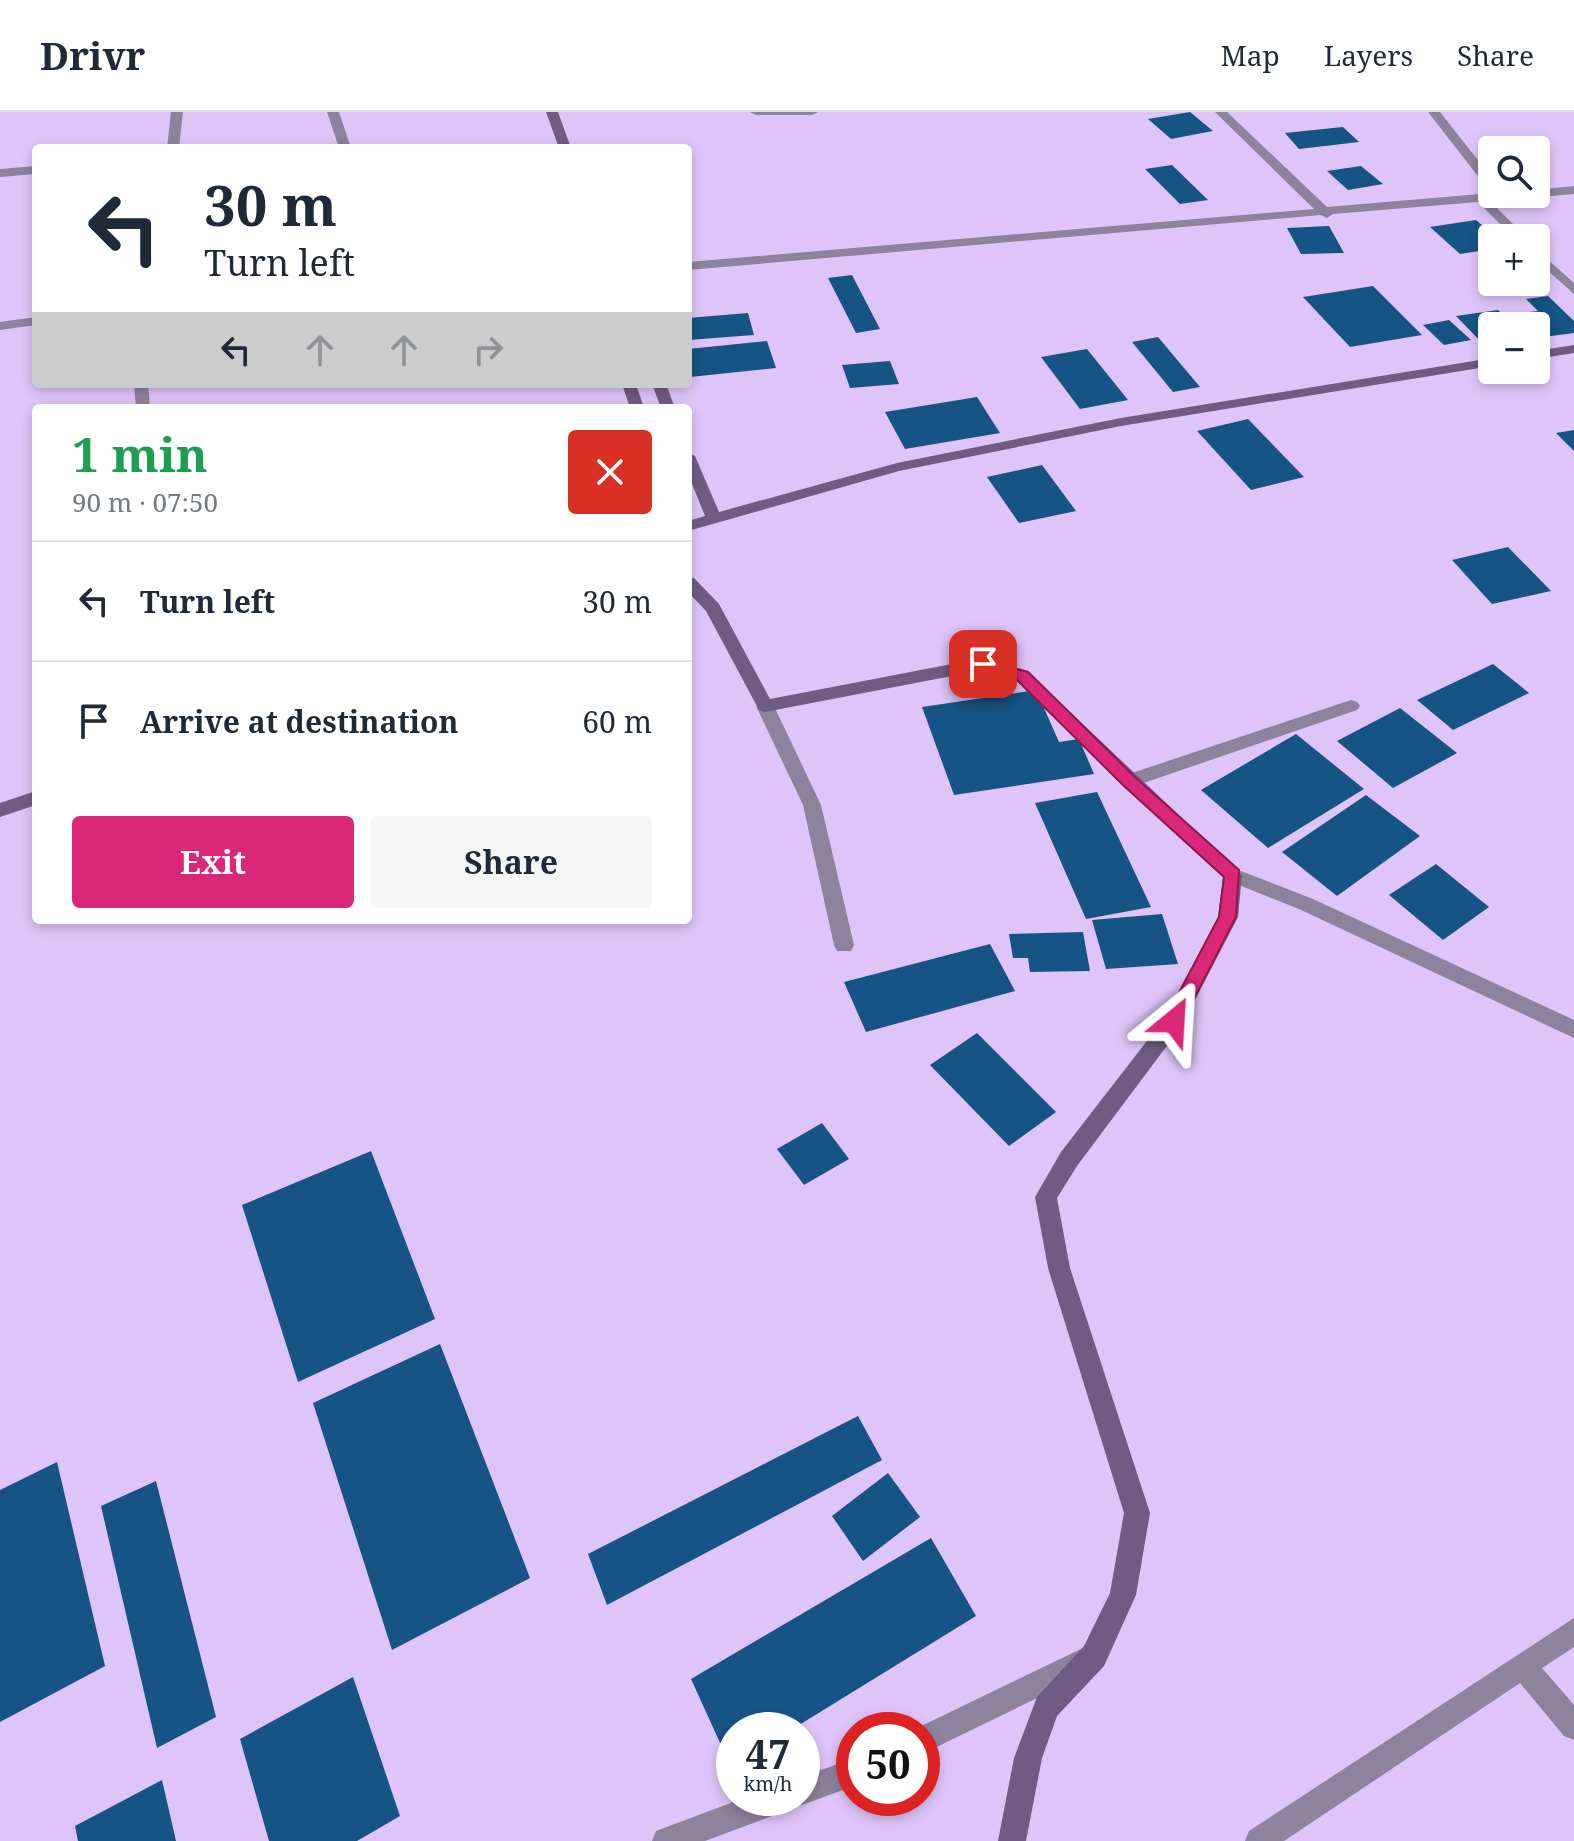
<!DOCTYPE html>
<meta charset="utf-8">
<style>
:root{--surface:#fff;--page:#f6f6f7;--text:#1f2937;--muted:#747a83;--line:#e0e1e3;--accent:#db2777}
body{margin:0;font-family:"Noto Serif",serif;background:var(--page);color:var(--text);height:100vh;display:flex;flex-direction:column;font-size:30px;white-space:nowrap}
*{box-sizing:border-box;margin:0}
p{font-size:26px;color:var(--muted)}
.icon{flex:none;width:44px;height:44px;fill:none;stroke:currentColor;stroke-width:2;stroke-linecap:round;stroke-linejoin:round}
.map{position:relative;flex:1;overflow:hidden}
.sheet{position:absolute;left:32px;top:292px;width:660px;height:520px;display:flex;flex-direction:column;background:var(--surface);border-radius:8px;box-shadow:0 4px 12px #0003}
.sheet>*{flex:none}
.hud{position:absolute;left:32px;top:32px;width:660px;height:244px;border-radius:8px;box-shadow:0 4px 12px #0003;background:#fff;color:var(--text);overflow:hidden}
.tools{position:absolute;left:1478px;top:24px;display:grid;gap:16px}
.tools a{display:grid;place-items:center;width:72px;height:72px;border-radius:8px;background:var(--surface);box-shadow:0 4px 12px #0003;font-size:40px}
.speed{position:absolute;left:716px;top:1600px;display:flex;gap:16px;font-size:40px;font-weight:700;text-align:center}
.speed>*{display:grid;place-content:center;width:104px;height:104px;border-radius:50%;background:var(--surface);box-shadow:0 4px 12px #0003;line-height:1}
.speed small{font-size:20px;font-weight:400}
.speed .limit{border:12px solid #d22;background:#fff;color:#111}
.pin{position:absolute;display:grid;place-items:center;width:68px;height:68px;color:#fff;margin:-34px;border-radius:16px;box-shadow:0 4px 12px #0006}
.me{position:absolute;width:88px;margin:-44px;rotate:27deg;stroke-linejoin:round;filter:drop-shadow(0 0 6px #0008)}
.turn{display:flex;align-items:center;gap:28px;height:168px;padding:0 40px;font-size:36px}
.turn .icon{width:104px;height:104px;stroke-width:2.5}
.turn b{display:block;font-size:56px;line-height:68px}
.lanes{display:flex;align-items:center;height:76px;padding:0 40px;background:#0003;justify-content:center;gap:40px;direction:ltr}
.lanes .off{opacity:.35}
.round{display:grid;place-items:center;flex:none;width:84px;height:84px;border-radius:8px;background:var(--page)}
.headline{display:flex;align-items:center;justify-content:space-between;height:136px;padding:0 40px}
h1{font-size:48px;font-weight:700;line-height:60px;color:#1e9e55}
.button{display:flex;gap:16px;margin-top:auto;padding:16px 40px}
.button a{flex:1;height:92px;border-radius:8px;background:var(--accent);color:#fff;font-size:32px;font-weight:700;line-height:92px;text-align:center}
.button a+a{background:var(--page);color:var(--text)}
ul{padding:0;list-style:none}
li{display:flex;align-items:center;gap:24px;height:120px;padding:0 40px;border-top:2px solid var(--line)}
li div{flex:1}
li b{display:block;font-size:30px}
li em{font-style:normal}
header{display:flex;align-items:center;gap:48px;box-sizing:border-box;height:112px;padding:0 40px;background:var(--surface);border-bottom:2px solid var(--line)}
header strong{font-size:38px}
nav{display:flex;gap:44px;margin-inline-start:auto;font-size:28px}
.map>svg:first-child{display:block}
.building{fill:#165485}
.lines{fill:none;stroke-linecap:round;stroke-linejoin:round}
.street{fill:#8f829d;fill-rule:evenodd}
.secondary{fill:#705c83;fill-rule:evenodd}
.route{fill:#db2777;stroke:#8e194d;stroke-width:2}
</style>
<header>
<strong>Drivr</strong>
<nav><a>Map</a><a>Layers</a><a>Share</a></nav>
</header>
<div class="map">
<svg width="1574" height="1729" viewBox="0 0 1574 1729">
<rect width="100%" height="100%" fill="#dec4f8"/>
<g class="building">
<path d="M1190,0L1213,19L1171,27L1148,7Z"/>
<path d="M1343,15L1359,30L1299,37L1285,21Z"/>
<path d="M1172,53L1208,88L1180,92L1145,57Z"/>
<path d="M1361,54L1383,72L1348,78L1327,59Z"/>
<path d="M1476,108L1497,126H1492V137L1460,142L1430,115Z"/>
<path d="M1329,114L1344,141L1301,142L1287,116Z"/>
<path d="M852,163L880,217L856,221L828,166Z"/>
<path d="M1373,174L1422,223L1350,235L1303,185Z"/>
<path d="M1548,184L1574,209V221L1536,226V214H1521L1510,202L1538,199L1526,187Z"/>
<path d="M1498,198L1514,214H1492V232L1484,233L1456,204Z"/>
<path d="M748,201L754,223L688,228V206Z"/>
<path d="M1449,208L1471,228L1444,233L1423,213Z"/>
<path d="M1158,225L1200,275L1173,280L1132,230Z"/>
<path d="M767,229L776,256L690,265L688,237Z"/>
<path d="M1087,237L1128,288L1080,297L1041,245Z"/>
<path d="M890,249L899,272L850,276L842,253Z"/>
<path d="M977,285L1000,321L905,337L885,300Z"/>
<path d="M1248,307L1304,365L1251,378L1197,319Z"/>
<path d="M1574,318V339L1556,321Z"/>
<path d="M1042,353L1076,399L1019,411L987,365Z"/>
<path d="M1508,435L1551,479L1492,492L1452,448Z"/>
<path d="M1493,552L1529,581L1453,618L1417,588Z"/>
<path d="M1036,578L1059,630L1079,627L1094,662L954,683L922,595Z"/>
<path d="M1400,596L1457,641L1393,676L1337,629Z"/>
<path d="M1296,622L1364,677L1268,736L1201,678Z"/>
<path d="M1097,680L1151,795L1086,807L1035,691Z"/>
<path d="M1366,683L1420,724L1337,784L1282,740Z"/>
<path d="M1436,752L1489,795L1443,828L1389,783Z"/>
<path d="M1162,802L1178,852L1106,857L1092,808Z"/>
<path d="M1083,820L1090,859L1030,860L1028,846H1013L1009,822Z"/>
<path d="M990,832L1015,879L866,920L844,870Z"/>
<path d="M977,921L1056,1000L1009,1034L930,953Z"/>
<path d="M822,1011L849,1047L804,1073L777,1037Z"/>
<path d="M371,1039L435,1207L298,1270L242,1093Z"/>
<path d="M440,1232L530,1466L392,1538L313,1291Z"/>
<path d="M858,1304L882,1348L607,1493L588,1442Z"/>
<path d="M57,1350L105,1554L0,1610V1378Z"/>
<path d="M888,1361L920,1405L863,1449L832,1404Z"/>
<path d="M156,1369L216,1605L157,1636L101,1394Z"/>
<path d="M931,1426L976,1504L791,1618H734V1653L731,1655L691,1567Z"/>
<path d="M353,1565L400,1704L357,1729H269L240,1627Z"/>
<path d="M162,1668L176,1729H78L75,1714Z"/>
</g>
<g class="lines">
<g class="street">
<path d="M171,0H183L179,36H167Z"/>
<path d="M327,0H339L351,36H339Z"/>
<path d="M750,0H818L812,3H756Z"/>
<path d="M1215,0H1227L1327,95L1492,81L1536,82V78L1574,74V82L1490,89L1527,126H1514L1478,90L1333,102L1327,106L1321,103L688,158V150L1314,97Z"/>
<path d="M1428,0H1440L1492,66V78L1488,77Z"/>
<path d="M36,54V62L0,65V57Z"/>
<path d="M1536,137L1574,171V182L1536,148Z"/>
<path d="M36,205V213L0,218V210Z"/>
<path d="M134,272H148L150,296H136Z"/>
<path d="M765,588L774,594L821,693L854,833L851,839H837L834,833L803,693L756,594Z"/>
<path d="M1351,588L1357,590L1360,594L1357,598L1129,676L1120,669L1123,664Z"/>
<path d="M1233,756L1313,787L1574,908V926L1299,797L1226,768L1224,763Z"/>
<path d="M1574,1506V1535L1542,1556L1574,1593V1628L1564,1624L1520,1571L1284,1729H1245L1249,1719Z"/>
<path d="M1083,1536L1093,1539L1096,1549L1093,1559L922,1642V1618H913Z"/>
<path d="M854,1646V1674L802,1693L795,1690L793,1696L705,1729H652L656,1719L744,1686H802V1665Z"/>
</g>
<g class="secondary">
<path d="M546,0H558L571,36H559Z"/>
<path d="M1574,233V241L1536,247V239Z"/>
<path d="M1492,246V254L1121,314L899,359L688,419V409L705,404L688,362V340L695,344L719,400L897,351L1121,306Z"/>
<path d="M622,272H636L644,296H630Z"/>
<path d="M652,272H666L675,296H661Z"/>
<path d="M688,465L694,466L719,492L770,587L983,546L1028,560L1242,763L1238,805L1181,915L1077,1054L1057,1086L1070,1156L1150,1401L1136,1483L1104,1554L1057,1604L1042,1646L1026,1729H998L1014,1646L1037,1585L1084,1534L1110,1481L1124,1401L1048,1156L1035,1085L1061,1040L1167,903L1218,805L1223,765L1123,674L1016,568L983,558L765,600L759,598L706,499L688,480Z"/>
<path d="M36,679V693L0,705V691Z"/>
</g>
</g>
<path class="route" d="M983,547L1028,560L1135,665L1239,758L1236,805L1180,914H1167L1164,909L1219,805L1224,765L1123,673L1017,568L977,556L975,552Z"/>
</svg>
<div class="tools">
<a><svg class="icon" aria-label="search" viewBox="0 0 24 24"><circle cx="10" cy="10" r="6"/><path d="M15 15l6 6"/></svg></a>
<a>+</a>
<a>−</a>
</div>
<div class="speed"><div>47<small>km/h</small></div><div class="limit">50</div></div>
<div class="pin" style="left:983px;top:552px;background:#d93025"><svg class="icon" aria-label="arrive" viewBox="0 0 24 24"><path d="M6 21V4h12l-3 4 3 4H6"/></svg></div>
<svg class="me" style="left:1174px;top:909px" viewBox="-20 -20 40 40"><path d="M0-17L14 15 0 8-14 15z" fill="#db2777" stroke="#fff" stroke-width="4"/></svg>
<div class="hud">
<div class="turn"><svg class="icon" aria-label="left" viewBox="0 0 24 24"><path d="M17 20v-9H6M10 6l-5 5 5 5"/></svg><div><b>30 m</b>Turn left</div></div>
<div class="lanes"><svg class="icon" aria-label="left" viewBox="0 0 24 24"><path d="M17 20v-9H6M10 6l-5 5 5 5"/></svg><svg class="icon off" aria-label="ahead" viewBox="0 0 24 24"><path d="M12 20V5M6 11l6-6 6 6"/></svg><svg class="icon off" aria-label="ahead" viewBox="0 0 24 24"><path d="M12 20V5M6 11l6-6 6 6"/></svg><svg class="icon off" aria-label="right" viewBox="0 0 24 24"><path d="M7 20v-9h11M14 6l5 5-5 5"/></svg></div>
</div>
<section class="sheet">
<div class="headline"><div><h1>1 min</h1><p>90 m · 07:50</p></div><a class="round" style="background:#d93025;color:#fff"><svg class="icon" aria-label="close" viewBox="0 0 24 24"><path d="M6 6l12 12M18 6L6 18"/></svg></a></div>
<ul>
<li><svg class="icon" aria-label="left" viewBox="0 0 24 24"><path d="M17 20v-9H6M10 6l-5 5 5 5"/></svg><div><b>Turn left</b></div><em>30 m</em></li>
<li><svg class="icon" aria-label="arrive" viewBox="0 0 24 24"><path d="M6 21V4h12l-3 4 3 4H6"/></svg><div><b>Arrive at destination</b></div><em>60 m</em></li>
</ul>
<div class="button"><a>Exit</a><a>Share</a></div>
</section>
</div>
